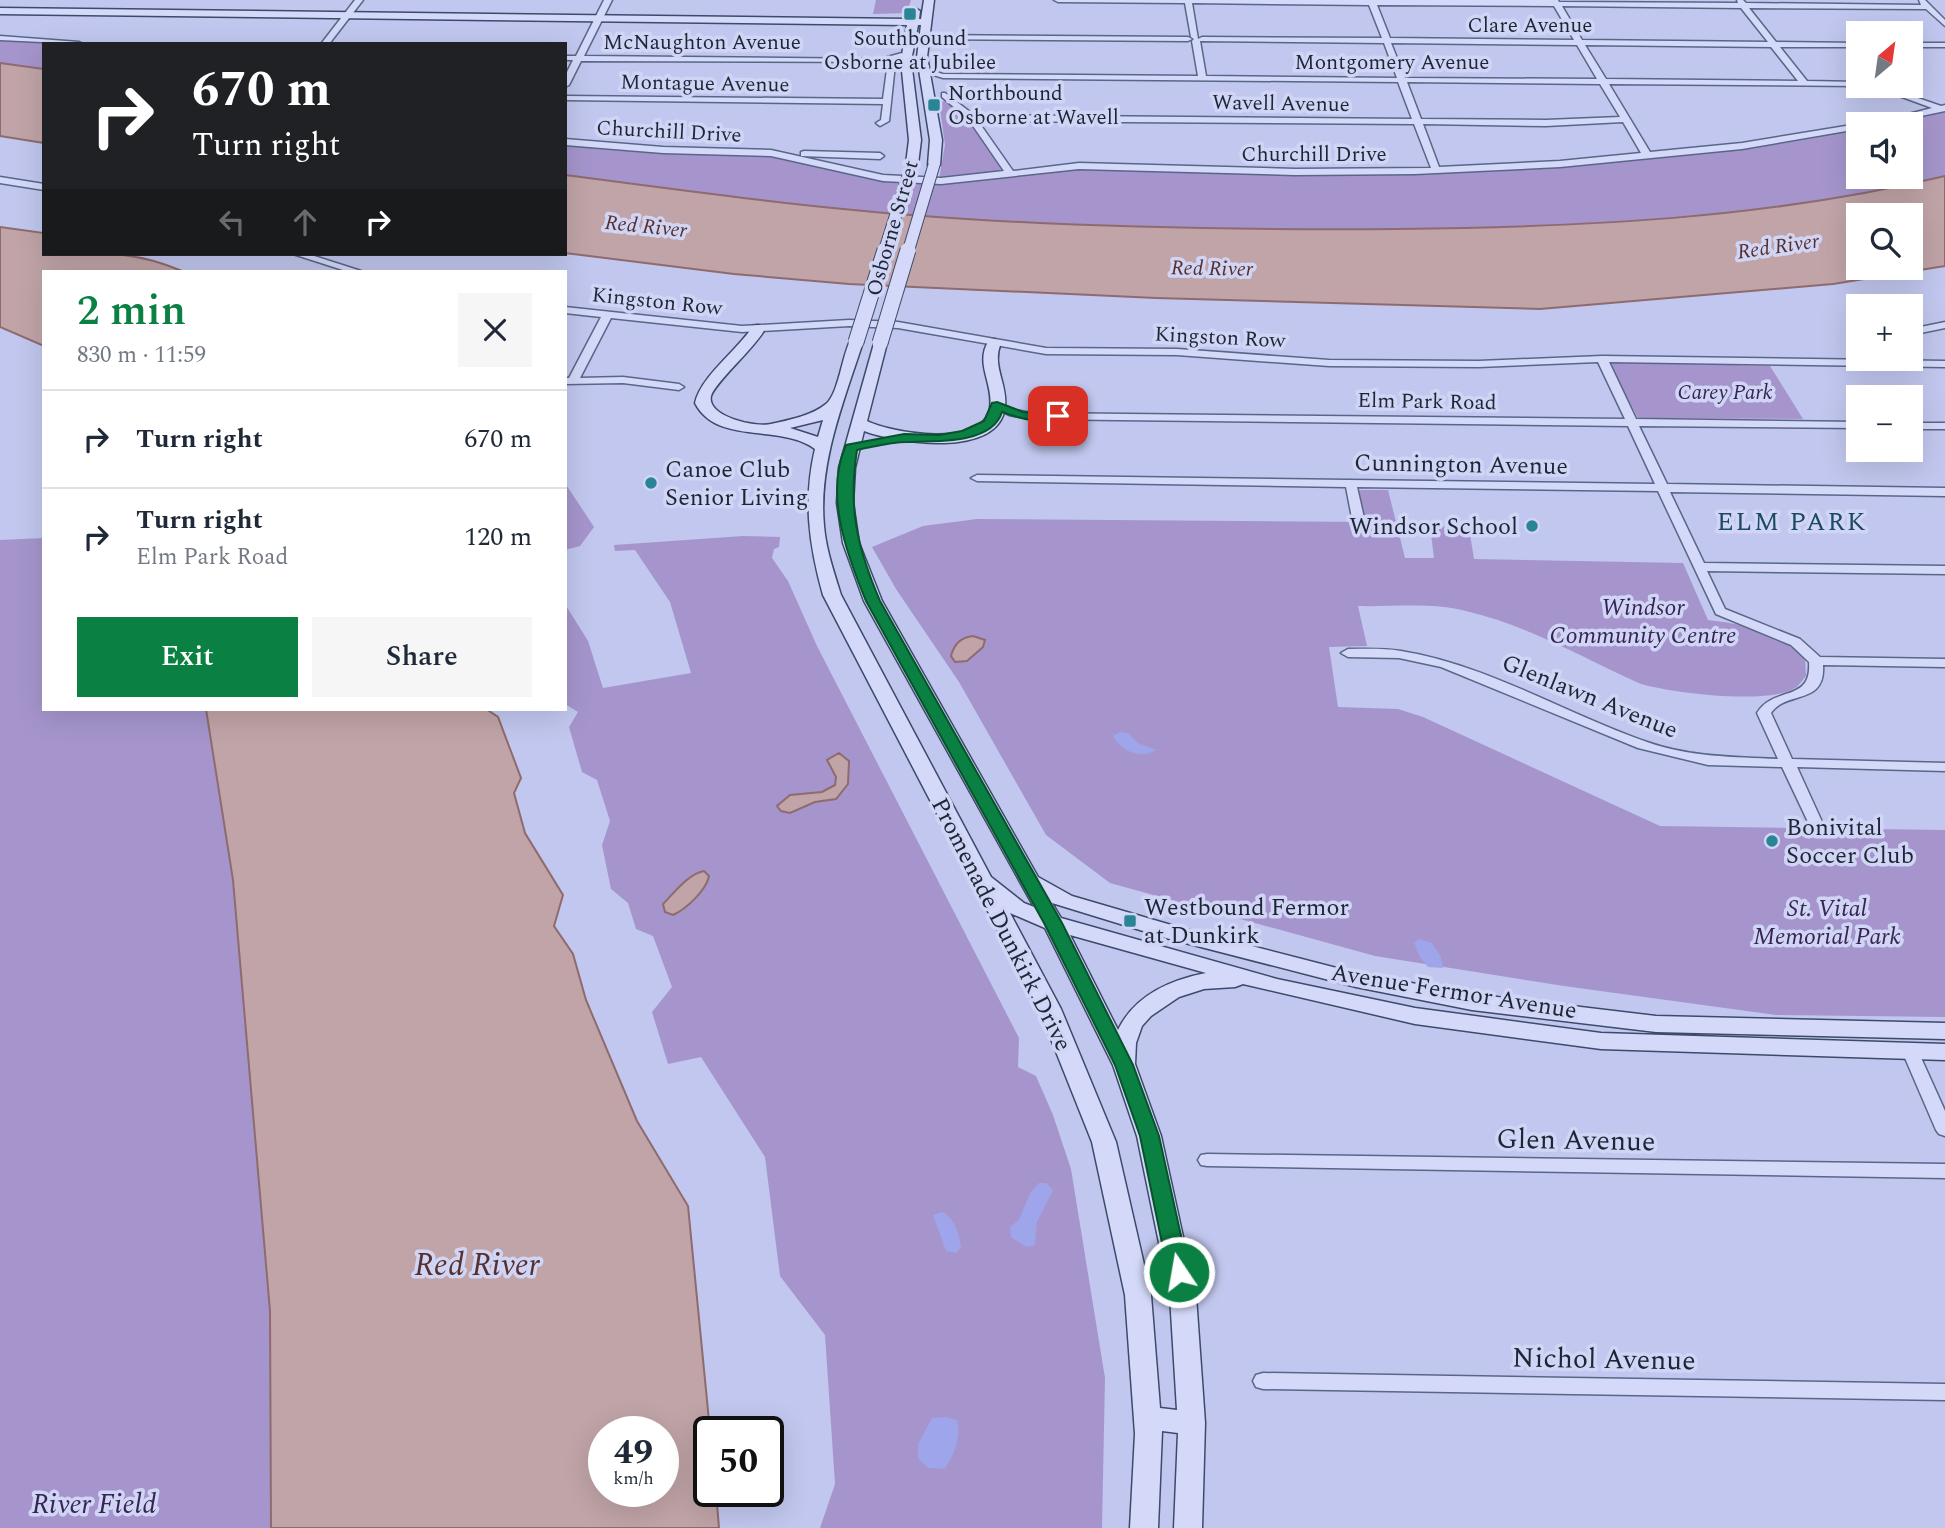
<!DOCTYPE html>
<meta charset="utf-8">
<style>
:root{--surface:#fff;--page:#f6f6f7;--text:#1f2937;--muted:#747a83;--line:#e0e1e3;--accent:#0b8043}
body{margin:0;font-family:Spectral,serif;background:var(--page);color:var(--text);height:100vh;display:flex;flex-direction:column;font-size:26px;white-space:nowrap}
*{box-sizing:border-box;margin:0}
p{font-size:23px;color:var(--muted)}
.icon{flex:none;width:38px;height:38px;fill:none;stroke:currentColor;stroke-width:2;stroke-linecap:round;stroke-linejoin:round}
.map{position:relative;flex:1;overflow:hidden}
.sheet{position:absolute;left:42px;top:270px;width:525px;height:441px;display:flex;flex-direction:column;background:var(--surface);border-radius:0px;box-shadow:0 7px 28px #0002}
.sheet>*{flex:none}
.hud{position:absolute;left:42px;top:42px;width:525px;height:214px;border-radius:0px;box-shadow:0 7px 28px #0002;background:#202124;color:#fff;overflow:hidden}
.needle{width:46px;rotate:29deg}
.tools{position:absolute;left:1846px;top:21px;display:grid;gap:14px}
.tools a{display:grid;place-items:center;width:77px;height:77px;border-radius:0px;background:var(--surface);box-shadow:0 7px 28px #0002;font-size:35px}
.speed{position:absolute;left:588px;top:1416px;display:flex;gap:14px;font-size:35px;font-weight:700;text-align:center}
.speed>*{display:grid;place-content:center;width:91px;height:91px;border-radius:50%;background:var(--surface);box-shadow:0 7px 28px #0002;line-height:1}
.speed small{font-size:18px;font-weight:400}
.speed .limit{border:4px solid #111;border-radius:10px;background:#fff;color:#111}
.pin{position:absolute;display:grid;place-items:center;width:60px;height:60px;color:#fff;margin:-30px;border-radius:14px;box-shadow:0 4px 10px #0006}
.me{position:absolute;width:77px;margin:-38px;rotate:348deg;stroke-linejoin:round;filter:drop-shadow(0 0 5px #0008)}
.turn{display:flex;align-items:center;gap:24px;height:147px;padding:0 35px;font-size:32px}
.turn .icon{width:91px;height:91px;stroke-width:2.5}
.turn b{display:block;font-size:49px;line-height:60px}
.lanes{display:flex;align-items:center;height:66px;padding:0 35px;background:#0003;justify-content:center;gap:35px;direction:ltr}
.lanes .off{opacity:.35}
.round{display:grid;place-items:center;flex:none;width:74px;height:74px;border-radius:0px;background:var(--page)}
.headline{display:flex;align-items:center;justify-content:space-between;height:119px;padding:0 35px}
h1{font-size:42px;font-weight:600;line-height:52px;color:var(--accent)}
.action{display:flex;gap:14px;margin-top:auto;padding:14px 35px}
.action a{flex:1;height:80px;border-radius:0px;background:var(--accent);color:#fff;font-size:28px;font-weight:600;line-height:80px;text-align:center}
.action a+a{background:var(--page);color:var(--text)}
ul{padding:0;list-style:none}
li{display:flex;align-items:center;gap:21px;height:98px;padding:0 35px;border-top:2px solid var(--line)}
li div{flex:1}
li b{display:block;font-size:26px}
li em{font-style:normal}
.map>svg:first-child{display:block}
.green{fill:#a595cc}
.sand{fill:#9ea5ea}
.water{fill:#c0a4a7;stroke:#8e6b6e;stroke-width:2;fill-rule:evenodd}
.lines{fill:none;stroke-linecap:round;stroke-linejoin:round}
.minor-casing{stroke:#596787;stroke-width:3}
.secondary-casing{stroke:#3c4b69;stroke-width:3}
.minor{fill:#d4d9f9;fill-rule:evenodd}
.secondary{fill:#d4d9f9;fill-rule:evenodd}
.secondary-bridge-far1-casing{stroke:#3c4b69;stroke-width:13;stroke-linecap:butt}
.secondary-bridge-casing{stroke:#3c4b69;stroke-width:17;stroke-linecap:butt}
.secondary-bridge-far1{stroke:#d4d9f9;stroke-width:11}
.secondary-bridge{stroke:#d4d9f9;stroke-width:15}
.route{fill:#0b8043;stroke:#07532c;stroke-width:2}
.poi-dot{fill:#298596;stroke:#d1d5f5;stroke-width:2.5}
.labels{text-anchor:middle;stroke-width:7;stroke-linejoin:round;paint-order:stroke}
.far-street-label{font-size:21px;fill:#1d2637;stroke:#d1d5f5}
.far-poi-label{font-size:21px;fill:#1d2637;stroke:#d1d5f5}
.far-water-label{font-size:21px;font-style:italic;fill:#57302c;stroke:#d1d5f5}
.far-park-label{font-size:21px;font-style:italic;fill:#372453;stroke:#d1d5f5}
.street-label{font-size:24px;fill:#1d2637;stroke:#d1d5f5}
.poi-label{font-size:24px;fill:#1d2637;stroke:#d1d5f5;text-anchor:start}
.park-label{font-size:24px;font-style:italic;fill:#372453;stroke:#d1d5f5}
.neighbourhood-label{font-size:26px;letter-spacing:2px;fill:#1c4963;stroke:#d1d5f5}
.near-street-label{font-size:28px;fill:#1d2637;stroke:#d1d5f5}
.near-park-label{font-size:28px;font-style:italic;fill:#372453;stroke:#d1d5f5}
.near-water-label{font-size:32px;font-style:italic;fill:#57302c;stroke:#d1d5f5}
</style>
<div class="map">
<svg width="1945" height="1528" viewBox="0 0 1945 1528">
<rect width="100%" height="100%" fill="#c1c7ee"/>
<g class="green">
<path d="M876,0H911L907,13L873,14Z"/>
<path d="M0,38L79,44H44V69L0,63Z"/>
<path d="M948,101L967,118L1005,172L939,179L945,145L939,102Z"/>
<path d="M1945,108V176C1766,219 1582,227 1398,229C1237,230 1072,228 911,215C795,206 680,190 565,175V142L771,153L862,175L918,181L1047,168L1295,172L1516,167L1810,136L1858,127V177H1911V124H1873Z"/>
<path d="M1615,362L1770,366L1803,419L1638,418L1610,366Z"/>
<path d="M565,483L594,527L580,546L565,550Z"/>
<path d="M1357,490H1388L1405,558H1434L1430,526L1469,528L1474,559L1683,563L1708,620C1744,624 1780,632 1805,659L1806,676C1803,679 1799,686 1795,688C1768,705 1672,693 1641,684C1585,659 1527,625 1466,611C1432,602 1393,607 1358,606L1367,646L1329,647L1338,707L1398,709L1423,717L1660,826L1945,830V1017L1776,1015L1564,986L1375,956L1110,883L1046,835L959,682L896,589L872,547L923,526L977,519L1363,522Z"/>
<path d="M743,536L780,537L779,547L774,549L772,558L788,581L817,646L1019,1038L1018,1067L1036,1076L1053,1115L1071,1169L1105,1378L1102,1528H820L835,1484L825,1335L780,1276L765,1157L701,1057L668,1064L652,1012L672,987L653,936L636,929L628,903L611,889L602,845L610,821L597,780L582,772L569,727L578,712L565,704V604L588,641L603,688L691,673L670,602L635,550L615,551L614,545Z"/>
<path d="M44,538V709H206L233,880L270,1311L271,1528H0V540Z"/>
</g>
<g class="sand">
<path d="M1120,732L1128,733L1138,743L1156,750C1142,760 1120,751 1113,736Z"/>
<path d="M1418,939L1432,943L1441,957L1443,968L1428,967L1420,957L1414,943Z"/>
<path d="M1039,1183H1046L1053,1190L1037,1222L1035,1245L1026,1247L1011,1237L1010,1227L1019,1220L1030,1193Z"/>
<path d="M942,1212C954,1217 959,1234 961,1247L956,1253L946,1251L933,1215Z"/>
<path d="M946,1417L957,1420C962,1435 954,1457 944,1469L928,1468L918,1458V1444L932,1418Z"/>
</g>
<g class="water">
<path d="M0,63L44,69V143L0,136Z"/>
<path d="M565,175C680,190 795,206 911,215C1072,228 1237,230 1398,229C1582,227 1766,219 1945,176V266L1833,284L1540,309L1156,298L849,284L734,274L565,253ZM1858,215H1911V268H1858Z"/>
<path d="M0,227L44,233V254C98,254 131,249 182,271H44V346L0,327Z"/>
<path d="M973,636L985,640L983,647L967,661L955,662L951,656C954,644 962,637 973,636Z"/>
<path d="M206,709H486L498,717L521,778L514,793L525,833L563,895L554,926L573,954L586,1000L637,1121L688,1206L710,1431L709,1491H716L719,1528H271L270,1311L233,880ZM604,1432H663V1491H604Z"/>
<path d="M839,753L849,761L848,784L836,799L815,802L790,813L781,811L777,806L790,795L822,792L835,785L836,777L827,760Z"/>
<path d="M704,871L709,876C706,891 686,909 673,915L665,912L663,904C674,893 688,874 704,871Z"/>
</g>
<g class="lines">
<g class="minor-casing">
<g id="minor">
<path d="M355,0H363L329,44H321Z"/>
<path d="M604,0H612L584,56L880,59L902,53L903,55L895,64L889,121L880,126L876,123L881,120L883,104L565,100V96L883,99L888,62L581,61L569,85L565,87V76L573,60H565V56H576Z"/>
<path d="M1054,0H1558L1559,2L1738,3L1737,0H1743L1746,3L1921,5L1919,0H1925L1945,20V26L1926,9L1749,8L1776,42L1858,43V47H1780L1807,81L1858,82V86H1861H1858L1609,84L1650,152L1742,143L1858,124V129L1742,149L1560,167L1415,174L1295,175L1079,169L941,184L883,181L771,156L663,153L565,145V139L663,147L771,150L883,175L941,178L1004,171L969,120L942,97V93H945L974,115L1412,119L1398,82L943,78L921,71L925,69L943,74L1198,76L1192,41L1194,39L1191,37L1185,3L1058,2ZM1192,3L1369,5L1382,38L1202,37L1198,39ZM1377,5L1554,6L1574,40L1390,38ZM1562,6L1741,8L1768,42L1582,40ZM1200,41L1384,43L1397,78L1206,76ZM1391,43L1577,45L1597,79L1405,78ZM1585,45L1771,47L1798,81L1606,79ZM1407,82L1600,84L1620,117L1546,120L1421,119ZM978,121L1414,124L1431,168L1295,169L1079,163L1013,171ZM1623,122L1641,153L1560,161L1439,167L1423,124L1546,126Z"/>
<path d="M924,35L1188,37L1192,39L1188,41L921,39L920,37Z"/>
<path d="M0,36L79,42L83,44L0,40Z"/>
<rect x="1911" y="43" width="34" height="4"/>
<path d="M1872,86H1883L1941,106L1945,105V111L1883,124H1869L1932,108Z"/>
<path d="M804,151L880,153L884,156L880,159L801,156V152Z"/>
<path d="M0,177L44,184V190L0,183Z"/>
<path d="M293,254H308L361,271H346Z"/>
<path d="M565,307L742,326L849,320L898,322L1046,348L1177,349L1329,360L1479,361L1602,356L1945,361V367L1609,362L1636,419L1858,422V428L1639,426L1667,484L1945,488V496L1670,492L1704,563L1945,566V574L1707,571L1725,609L1800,639L1820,657L1945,659V667L1823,665C1826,706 1786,690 1771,713L1792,759L1945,763V771L1797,767L1823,824L1816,829L1809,824L1782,767L1708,765L1638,748L1441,667L1399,658L1348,657L1341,653L1348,649C1365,649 1384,648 1401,651C1488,665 1564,713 1647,742C1690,757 1733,757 1778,759L1757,713C1774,685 1812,703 1809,662L1791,645L1716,614L1658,491L1357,487L1364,518L1358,522L1352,518L1346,487L977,481L971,478L977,475L1655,484L1628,426L1031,419L1009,415L992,406L997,403L1016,410L1031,413L1625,419L1598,362L1479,367L1329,366L1177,355L1046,354L898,328L849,326L742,332L611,318L580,378L623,377L679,384L684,387L679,390L623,383L565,384V378H569L601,317L565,313Z"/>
<path d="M1945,322V328L1911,335V329Z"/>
<rect x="1911" y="423" width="34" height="6"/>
<path d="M1910,1045L1916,1047L1918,1051L1945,1111V1136L1939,1134L1936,1130L1902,1051L1904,1047Z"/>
<path d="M1207,1154L1945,1164V1178L1207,1166L1201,1165L1198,1160L1201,1155Z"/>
<path d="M1263,1373L1945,1384V1400L1263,1389L1256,1387L1253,1381L1256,1375Z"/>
</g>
</g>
<g class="secondary-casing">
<g id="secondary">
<path d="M924,0H934L927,57L942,140L940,165L934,169L928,165L930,140L917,57L921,25H918L911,61L921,140L918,164L912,168L906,164L909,140L901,61L907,25L0,14V8L908,19L910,11L915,8L920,11L919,19H921Z"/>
<path d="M758,325L765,329C754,349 715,382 711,396C706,417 757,428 771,424C789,420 811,416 826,404C839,393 842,355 851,339H861L863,342C844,401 818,463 824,526C826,550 834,572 841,595L991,877L1024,903L1034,907L864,601L843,543L837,503L839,468L875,340L880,339L887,343L867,421C891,433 983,449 990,408C994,383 974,364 989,340L994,339L1001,343C991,366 1008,384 1005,407C999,459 896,443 864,431L855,468L853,503L859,543L882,601L1038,877L1072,896L1178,927L1356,973L1472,994L1656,1016L1945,1023V1039L1656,1032L1472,1010L1356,987L1166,938L1052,903L1061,918L1277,979L1415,1008L1601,1033L1945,1044V1060L1601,1049L1415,1024L1243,984L1235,987L1204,989L1179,997L1151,1016L1142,1026L1136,1043L1135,1064L1161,1136L1196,1296L1205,1423L1202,1528H1174L1178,1433L1162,1431L1158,1528H1130L1135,1434L1125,1295L1092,1142L1039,1009L823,595C809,545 803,500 815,449C781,423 717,446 695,403C701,376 737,351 753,326ZM823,420L818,437L790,428ZM1010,913L1045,928L1113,1065L1137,1136L1170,1296L1177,1410L1160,1408L1151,1295L1116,1142L1061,1009ZM1070,935L1206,973C1170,980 1135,995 1118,1030Z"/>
</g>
</g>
<use href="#minor" class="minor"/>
<use href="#secondary" class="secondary"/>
<g class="secondary-bridge-far1-casing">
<g id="secondary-bridge-far1">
<path d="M884,252L912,164"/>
<path d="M908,252L934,165"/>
</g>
</g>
<g class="secondary-bridge-casing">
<g id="secondary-bridge">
<path d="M856,342L885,250"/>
<path d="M880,343L908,250"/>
</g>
</g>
<use href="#secondary-bridge-far1" class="secondary-bridge-far1"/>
<use href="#secondary-bridge" class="secondary-bridge"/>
</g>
<path class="route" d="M997,402L1023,412L1058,413L1064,416C1050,427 1018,418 1002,412C992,445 933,441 907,442C890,442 873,447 857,450C848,509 857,547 880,601L1062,923L1133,1065L1159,1136L1189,1272L1186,1278L1179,1280L1171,1278L1168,1272L1140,1136L1115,1065L1044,923L866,601C847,555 824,494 846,445L904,434L939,435L962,431L984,421L992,403Z"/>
<g class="poi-dot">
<rect x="903" y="7" width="14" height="14" rx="3.5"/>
<rect x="927" y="98" width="14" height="14" rx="3.5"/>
<circle cx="651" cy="483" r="7"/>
<circle cx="1532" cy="526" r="7"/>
<circle cx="1772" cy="841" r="7"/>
<rect x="1123" y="914" width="14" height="14" rx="3.5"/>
</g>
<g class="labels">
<g class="far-street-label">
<text x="1530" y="32">Clare Avenue</text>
<text x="702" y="49">McNaughton Avenue</text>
<text x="1392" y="69">Montgomery Avenue</text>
<text transform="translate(705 83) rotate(1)" y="7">Montague Avenue</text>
<text transform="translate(1281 103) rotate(1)" y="7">Wavell Avenue</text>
<text transform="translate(669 131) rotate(3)" y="7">Churchill Drive</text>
<text x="1314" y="161">Churchill Drive</text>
<text transform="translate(892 228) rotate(-74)" y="7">Osborne Street</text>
<text transform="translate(657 301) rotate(6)" y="7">Kingston Row</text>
<text transform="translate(1220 337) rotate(3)" y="7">Kingston Row</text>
<text transform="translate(1427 401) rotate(1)" y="7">Elm Park Road</text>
</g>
<g class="far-poi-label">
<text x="910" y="45">Southbound<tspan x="910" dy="24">Osborne at Jubilee</tspan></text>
<text x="948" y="100" text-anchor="start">Northbound<tspan x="948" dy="24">Osborne at Wavell</tspan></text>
</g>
<g class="far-water-label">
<text transform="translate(646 226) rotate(6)" y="7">Red River</text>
<text transform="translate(1778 246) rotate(-8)" y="7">Red River</text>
<text transform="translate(1212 268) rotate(1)" y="7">Red River</text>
</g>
<g class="far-park-label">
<text x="1725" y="399">Carey Park</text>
</g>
<g class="street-label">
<text transform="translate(1461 464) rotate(1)" y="8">Cunnington Avenue</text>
<text transform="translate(1590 696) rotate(22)" y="8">Glenlawn Avenue</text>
<text transform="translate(1002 924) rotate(63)" y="8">Promenade Dunkirk Drive</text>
<text transform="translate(1454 991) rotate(9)" y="8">Avenue Fermor Avenue</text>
</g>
<g class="poi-label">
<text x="665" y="477">Canoe Club<tspan x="665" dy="28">Senior Living</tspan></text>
<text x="1518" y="534" text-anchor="end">Windsor School</text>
<text x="1786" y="835">Bonivital<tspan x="1786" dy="28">Soccer Club</tspan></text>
<text x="1144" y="915">Westbound Fermor<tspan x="1144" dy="28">at Dunkirk</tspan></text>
</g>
<g class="park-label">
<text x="1643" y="615">Windsor<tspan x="1643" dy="28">Community Centre</tspan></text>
<text x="1827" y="916">St. Vital<tspan x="1827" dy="28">Memorial Park</tspan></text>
</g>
<g class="neighbourhood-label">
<text x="1792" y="530">ELM PARK</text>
</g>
<g class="near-street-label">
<text transform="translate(1576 1139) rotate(1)" y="10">Glen Avenue</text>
<text transform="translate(1604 1358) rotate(1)" y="10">Nichol Avenue</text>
</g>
<g class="near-park-label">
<text x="94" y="1513">River Field</text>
</g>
<g class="near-water-label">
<text x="477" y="1275">Red River</text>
</g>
</g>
</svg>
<div class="tools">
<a><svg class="needle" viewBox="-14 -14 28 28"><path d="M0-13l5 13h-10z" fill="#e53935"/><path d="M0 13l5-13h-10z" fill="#747a83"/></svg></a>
<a><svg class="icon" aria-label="sound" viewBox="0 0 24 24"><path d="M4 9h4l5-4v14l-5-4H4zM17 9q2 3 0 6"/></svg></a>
<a><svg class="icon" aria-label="search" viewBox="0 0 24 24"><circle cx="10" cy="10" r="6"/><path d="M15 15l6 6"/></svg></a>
<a>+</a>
<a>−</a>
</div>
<div class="speed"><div>49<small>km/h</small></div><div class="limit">50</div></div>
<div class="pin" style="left:1058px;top:416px;background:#d93025"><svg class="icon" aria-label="arrive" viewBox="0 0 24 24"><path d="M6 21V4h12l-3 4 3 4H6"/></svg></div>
<svg class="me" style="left:1179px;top:1272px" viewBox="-20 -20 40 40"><circle r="17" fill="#0b8043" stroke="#fff" stroke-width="3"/><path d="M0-11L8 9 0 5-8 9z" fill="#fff"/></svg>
<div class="hud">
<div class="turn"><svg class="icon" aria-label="right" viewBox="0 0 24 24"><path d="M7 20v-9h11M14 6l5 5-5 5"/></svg><div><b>670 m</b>Turn right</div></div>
<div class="lanes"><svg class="icon off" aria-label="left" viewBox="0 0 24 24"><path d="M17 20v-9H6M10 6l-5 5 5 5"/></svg><svg class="icon off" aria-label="ahead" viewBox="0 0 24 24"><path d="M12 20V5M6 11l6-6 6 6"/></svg><svg class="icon" aria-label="right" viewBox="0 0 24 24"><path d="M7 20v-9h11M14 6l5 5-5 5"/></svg></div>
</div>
<section class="sheet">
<div class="headline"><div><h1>2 min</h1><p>830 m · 11:59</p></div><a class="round"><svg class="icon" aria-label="close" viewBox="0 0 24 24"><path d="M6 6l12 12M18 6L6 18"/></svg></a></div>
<ul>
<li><svg class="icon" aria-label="right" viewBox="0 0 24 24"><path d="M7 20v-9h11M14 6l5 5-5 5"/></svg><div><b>Turn right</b></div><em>670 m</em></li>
<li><svg class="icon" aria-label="right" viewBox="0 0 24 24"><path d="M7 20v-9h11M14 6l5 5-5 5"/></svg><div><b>Turn right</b><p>Elm Park Road</p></div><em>120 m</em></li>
</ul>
<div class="action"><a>Exit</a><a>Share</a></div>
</section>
</div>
